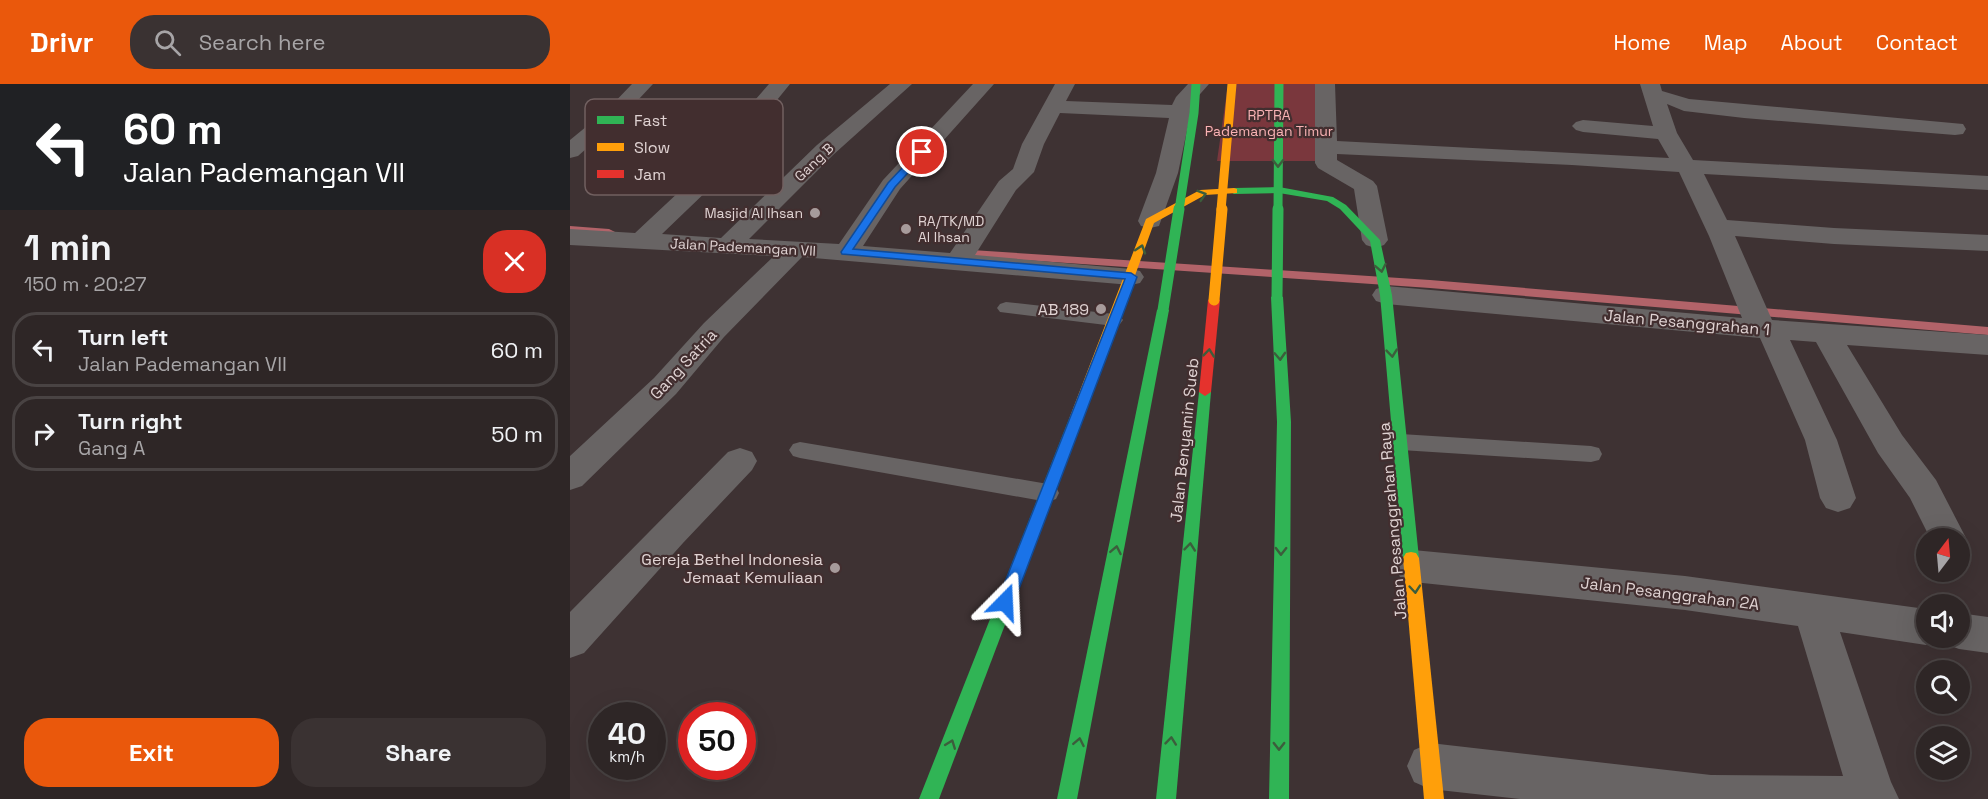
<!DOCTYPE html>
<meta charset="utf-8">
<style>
:root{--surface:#2e2626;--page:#3a3232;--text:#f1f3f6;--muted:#a7a5a7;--line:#494343;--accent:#ea580c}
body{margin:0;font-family:"Space Grotesk",sans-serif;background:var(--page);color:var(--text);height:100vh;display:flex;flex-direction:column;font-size:22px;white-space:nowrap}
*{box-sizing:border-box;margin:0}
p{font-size:20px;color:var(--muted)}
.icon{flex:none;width:33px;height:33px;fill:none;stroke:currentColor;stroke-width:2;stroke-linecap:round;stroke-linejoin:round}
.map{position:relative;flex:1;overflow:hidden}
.details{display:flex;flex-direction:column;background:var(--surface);width:570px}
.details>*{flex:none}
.top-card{background:#202124;color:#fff;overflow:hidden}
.needle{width:39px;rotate:16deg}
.buttons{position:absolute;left:1346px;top:444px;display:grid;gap:12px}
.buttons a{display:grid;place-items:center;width:54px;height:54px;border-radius:50%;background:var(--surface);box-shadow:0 6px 24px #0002,0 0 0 2px var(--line);font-size:30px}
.speed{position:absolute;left:18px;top:618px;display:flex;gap:12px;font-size:30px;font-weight:700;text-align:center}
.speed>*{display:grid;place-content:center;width:78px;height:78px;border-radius:50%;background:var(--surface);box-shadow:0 6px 24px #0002,0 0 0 2px var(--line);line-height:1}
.speed small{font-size:15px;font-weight:400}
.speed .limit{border:9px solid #d22;background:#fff;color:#111}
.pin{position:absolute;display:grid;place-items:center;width:51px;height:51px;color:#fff;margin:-26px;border:3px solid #fff;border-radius:50%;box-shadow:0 2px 6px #0007}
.me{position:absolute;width:66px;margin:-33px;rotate:21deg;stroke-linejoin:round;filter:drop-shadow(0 0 4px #0008)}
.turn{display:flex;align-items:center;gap:21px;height:126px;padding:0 24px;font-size:27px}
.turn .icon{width:78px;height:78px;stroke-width:2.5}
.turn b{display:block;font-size:42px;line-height:51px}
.round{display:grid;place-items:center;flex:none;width:63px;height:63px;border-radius:24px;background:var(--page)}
.head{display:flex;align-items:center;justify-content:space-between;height:102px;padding:0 24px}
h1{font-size:36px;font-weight:700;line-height:45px}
.cta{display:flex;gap:12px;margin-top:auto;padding:12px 24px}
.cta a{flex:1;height:69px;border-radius:24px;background:var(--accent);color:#fff;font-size:24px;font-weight:700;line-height:69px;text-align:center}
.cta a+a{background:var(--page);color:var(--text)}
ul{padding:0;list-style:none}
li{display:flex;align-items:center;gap:18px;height:75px;margin:0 12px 9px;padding:0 12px;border:3px solid var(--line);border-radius:24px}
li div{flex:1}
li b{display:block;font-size:22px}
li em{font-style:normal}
header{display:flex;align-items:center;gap:36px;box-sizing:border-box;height:84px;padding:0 30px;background:var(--accent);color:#fff}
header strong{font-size:28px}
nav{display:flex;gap:33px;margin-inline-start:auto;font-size:21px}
.search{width:420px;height:54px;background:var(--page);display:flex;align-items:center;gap:15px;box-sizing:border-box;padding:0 21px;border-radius:24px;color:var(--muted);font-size:22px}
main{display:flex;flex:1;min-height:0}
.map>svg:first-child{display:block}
.green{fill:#7a373d}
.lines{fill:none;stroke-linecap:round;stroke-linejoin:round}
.stream{fill:#b26369;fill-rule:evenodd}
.lane{fill:#686464;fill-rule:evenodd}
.street{fill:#686464;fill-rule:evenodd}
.fast{fill:#30b455;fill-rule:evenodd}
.slow{fill:#ff9f0a;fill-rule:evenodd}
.jam{fill:#e5322d;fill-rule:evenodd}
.fast-bridge-far1{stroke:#30b455;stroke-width:9}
.fast-bridge{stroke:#30b455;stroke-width:11}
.slow-bridge-far1{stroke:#ff9f0a;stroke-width:9}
.slow-bridge{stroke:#ff9f0a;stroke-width:11}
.oneway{stroke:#3c5d3c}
.route{fill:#1a73e8;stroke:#114b97;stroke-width:1.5}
.poi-dot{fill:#a79b9b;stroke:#422e2f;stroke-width:2}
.labels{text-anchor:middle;stroke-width:4.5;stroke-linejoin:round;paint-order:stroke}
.far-park-label{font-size:14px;fill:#f9b2b4;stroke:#422e2f}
.far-street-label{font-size:14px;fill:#e0d3d3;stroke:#422e2f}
.far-poi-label{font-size:14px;fill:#e0d3d3;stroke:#422e2f;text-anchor:end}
.poi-label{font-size:16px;fill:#e0d3d3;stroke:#422e2f;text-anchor:end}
.street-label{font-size:16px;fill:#e0d3d3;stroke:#422e2f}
.key{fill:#422e2f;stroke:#716060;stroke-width:1.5}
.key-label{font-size:16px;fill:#e0d3d3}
</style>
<header>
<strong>Drivr</strong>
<div class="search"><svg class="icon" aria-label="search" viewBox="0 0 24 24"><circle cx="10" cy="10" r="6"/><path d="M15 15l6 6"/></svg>Search here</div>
<nav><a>Home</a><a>Map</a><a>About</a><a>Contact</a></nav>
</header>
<main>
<section class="details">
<div class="top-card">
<div class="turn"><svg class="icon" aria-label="left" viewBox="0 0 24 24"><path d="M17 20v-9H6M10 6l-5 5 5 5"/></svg><div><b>60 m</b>Jalan Pademangan VII</div></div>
</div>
<div class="head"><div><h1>1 min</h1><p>150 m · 20:27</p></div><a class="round" style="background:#d93025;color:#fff"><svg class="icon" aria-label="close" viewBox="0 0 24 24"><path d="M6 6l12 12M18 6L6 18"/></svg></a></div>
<ul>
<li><svg class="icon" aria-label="left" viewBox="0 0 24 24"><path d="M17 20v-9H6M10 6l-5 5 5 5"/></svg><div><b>Turn left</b><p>Jalan Pademangan VII</p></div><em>60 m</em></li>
<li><svg class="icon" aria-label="right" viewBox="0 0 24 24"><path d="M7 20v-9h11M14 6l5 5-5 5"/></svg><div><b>Turn right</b><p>Gang A</p></div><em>50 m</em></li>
</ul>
<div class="cta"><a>Exit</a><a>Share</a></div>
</section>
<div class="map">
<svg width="1418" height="715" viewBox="0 0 1418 715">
<rect width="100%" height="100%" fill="#3e3233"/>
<path class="green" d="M658,0H749L751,77H647Z"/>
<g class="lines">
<g class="stream">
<path d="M0,142L39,145L45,148L39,151L0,148Z"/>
<path d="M386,165L860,196L1418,243V251L860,204L382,171V167Z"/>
</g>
<g class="lane">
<path d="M436,218L544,230L550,232L553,236L550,240L544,242L430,228L427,224L430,220Z"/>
<path d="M831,350L1021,362L1029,364L1032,370L1029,376L1021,378L831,366L824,364L820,358L824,352Z"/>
<path d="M230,358L478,400L486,403L489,409L486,415L478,418L230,374L223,372L219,366L223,360Z"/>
</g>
<g class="street">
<path d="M62,0H83L53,32L8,72L0,74V56L39,24Z"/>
<path d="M199,0H220L168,64L143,101L92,150L151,154L247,61L320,0H342L263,71L179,155L269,160L313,96L403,0H424L330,105L293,162L380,169L429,97L443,85L452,60L485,0H505L496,17L602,21L606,13L618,0H639L623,18L608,89L589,142L580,144L571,142L568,137L586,89L599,34L490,29L474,60L464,88L446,106L405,171L561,185L570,187L574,193L570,199L561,201L232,173L154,253L106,310L12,402L0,406V372L84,294L134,239L204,172L0,161V145L65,149L127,91L151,55Z"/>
<path d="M745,0H765L767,57L1099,74L1088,55L1013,48L1006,46L1002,42L1006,38L1013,36L1083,42L1070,0H1090L1092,7L1119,15L1393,40L1396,45L1393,50L1385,51L1174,34L1114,27L1097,20L1107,49L1123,76L1418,92V106L1134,90L1157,136L1264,144L1418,151V167L1264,160L1165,152L1202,236L1418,251V271L1277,261L1332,351L1366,396L1396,454L1391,465H1389V454H1360L1340,414L1308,369L1246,258L1220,256L1267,356L1286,414L1280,424L1268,428L1256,424L1250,414L1235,356L1190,254L816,220L806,217L802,211L806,205L816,202L1172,234L1139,152L1109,88L1002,81L767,70V76L803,97L807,102L818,156L814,161L805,164L796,161L792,156L784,105L748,84L745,79Z"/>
<path d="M170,364L182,368L187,377L182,386L113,459L14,569L0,574V528L158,368Z"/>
<path d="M843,466L1115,492L1356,525V554H1371L1356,561L1270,548L1321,698L1329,715H950L860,705L844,698L837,682L844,666L860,659L1141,691L1273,692L1228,542L1115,526L843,498L830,493L824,482L830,471Z"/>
<path d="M1389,529L1418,533V569L1389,565L1375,560L1372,554H1389Z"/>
</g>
<g class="fast">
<path d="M709,103L763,113L776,121L810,156L822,211L849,474L846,479L841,480L836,479L833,474L810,211L800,157L770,125L757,117L709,109L664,110L659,107L664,104Z"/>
<path d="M707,210L713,213L721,338L719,715H699L707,338L701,213Z"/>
<path d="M593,222L599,226L507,715H487L587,226Z"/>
<path d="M635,304L641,308L606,715H586L629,308Z"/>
<path d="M506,330L513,335L369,715H349L499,335Z"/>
</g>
<g class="slow">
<path d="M664,104L667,105V109L635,111L584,139L513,335L506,340L501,338L499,335L576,135L630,106Z"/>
<path d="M841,468L846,469L849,474L874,715H854L833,474L836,469Z"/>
</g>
<path class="jam" d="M644,212L650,216L641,308L635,312L629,308L638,216Z"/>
<g class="fast-bridge-far1">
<path d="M609,126L624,29L626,0"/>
<path d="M708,126L709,0"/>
</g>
<g class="fast-bridge">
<path d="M707,213L708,125"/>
<path d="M593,226L609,125"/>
</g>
<path class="slow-bridge-far1" d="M651,126L662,0"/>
<path class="slow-bridge" d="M644,216L652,125"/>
</g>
<defs><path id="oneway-chevron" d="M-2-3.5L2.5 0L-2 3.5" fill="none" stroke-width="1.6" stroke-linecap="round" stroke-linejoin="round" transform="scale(1.5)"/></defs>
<g class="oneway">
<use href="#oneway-chevron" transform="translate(708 79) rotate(90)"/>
<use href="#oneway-chevron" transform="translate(632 111) rotate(-17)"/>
<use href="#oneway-chevron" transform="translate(571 165) rotate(-72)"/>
<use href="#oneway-chevron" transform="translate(811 184) rotate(79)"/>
<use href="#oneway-chevron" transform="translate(639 269) rotate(-84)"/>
<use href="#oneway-chevron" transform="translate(822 269) rotate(84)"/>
<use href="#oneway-chevron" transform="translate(710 272) rotate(87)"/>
<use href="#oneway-chevron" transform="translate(620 463) rotate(-84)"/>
<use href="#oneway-chevron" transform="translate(546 466) rotate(-79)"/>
<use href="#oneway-chevron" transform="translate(711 467) rotate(91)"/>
<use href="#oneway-chevron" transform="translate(845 505) rotate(85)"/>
<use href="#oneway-chevron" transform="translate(601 657) rotate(-84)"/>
<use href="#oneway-chevron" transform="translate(509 658) rotate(-79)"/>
<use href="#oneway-chevron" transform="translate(381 660) rotate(-69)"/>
<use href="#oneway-chevron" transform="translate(709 662) rotate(90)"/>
</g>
<path class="route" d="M349,66L357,68L325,103L283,165L561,189L567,193L444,518L441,523L435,525L430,523L427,518L555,195L272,170L271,168L318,99Z"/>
<g class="poi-dot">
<circle cx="245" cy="129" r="6"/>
<circle cx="336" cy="145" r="6"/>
<circle cx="531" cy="225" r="6"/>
<circle cx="265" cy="484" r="6"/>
</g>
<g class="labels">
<g class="far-park-label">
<text x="699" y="36">RPTRA<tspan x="699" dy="16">Pademangan Timur</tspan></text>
</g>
<g class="far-street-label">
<text transform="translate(244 78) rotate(-44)" y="5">Gang B</text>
<text transform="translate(173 163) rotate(3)" y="5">Jalan Pademangan VII</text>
</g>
<g class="far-poi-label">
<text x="233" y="134">Masjid Al Ihsan</text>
<text x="348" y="142" text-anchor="start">RA/TK/MD<tspan x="348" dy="16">Al Ihsan</tspan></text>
</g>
<g class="poi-label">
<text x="519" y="231">AB 189</text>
<text x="253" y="481">Gereja Bethel Indonesia<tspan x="253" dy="18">Jemaat Kemuliaan</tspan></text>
</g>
<g class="street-label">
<text transform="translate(1117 238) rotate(5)" y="6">Jalan Pesanggrahan 1</text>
<text transform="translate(113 280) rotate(-47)" y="6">Gang Satria</text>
<text transform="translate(614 356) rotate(-84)" y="6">Jalan Benyamin Sueb</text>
<text transform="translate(822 437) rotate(-95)" y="6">Jalan Pesanggrahan Raya</text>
<text transform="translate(1100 509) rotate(7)" y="6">Jalan Pesanggrahan 2A</text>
</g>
</g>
<rect x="15" y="15" width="198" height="96" rx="9" class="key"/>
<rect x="27" y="32" width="27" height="8" fill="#30b455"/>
<rect x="27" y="59" width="27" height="8" fill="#ff9f0a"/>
<rect x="27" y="86" width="27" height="8" fill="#e5322d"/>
<g class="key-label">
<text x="64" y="42">Fast</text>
<text x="64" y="69">Slow</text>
<text x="64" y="96">Jam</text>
</g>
</svg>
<div class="buttons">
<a><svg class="needle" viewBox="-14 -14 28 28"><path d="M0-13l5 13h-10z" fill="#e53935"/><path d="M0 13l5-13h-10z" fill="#a7a5a7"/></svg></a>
<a><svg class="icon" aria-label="sound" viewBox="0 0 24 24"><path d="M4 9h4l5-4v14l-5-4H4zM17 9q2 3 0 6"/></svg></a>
<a><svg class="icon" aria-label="search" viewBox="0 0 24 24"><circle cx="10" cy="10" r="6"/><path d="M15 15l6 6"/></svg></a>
<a><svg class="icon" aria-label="layers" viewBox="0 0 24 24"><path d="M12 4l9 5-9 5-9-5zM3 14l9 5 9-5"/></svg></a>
</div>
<div class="speed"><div>40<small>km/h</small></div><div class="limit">50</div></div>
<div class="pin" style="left:352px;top:68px;background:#d93025"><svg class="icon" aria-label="arrive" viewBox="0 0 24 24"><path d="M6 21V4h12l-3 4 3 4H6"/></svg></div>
<svg class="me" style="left:435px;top:518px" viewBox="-20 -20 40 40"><path d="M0-17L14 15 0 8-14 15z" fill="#1a73e8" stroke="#fff" stroke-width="4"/></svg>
</div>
</main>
